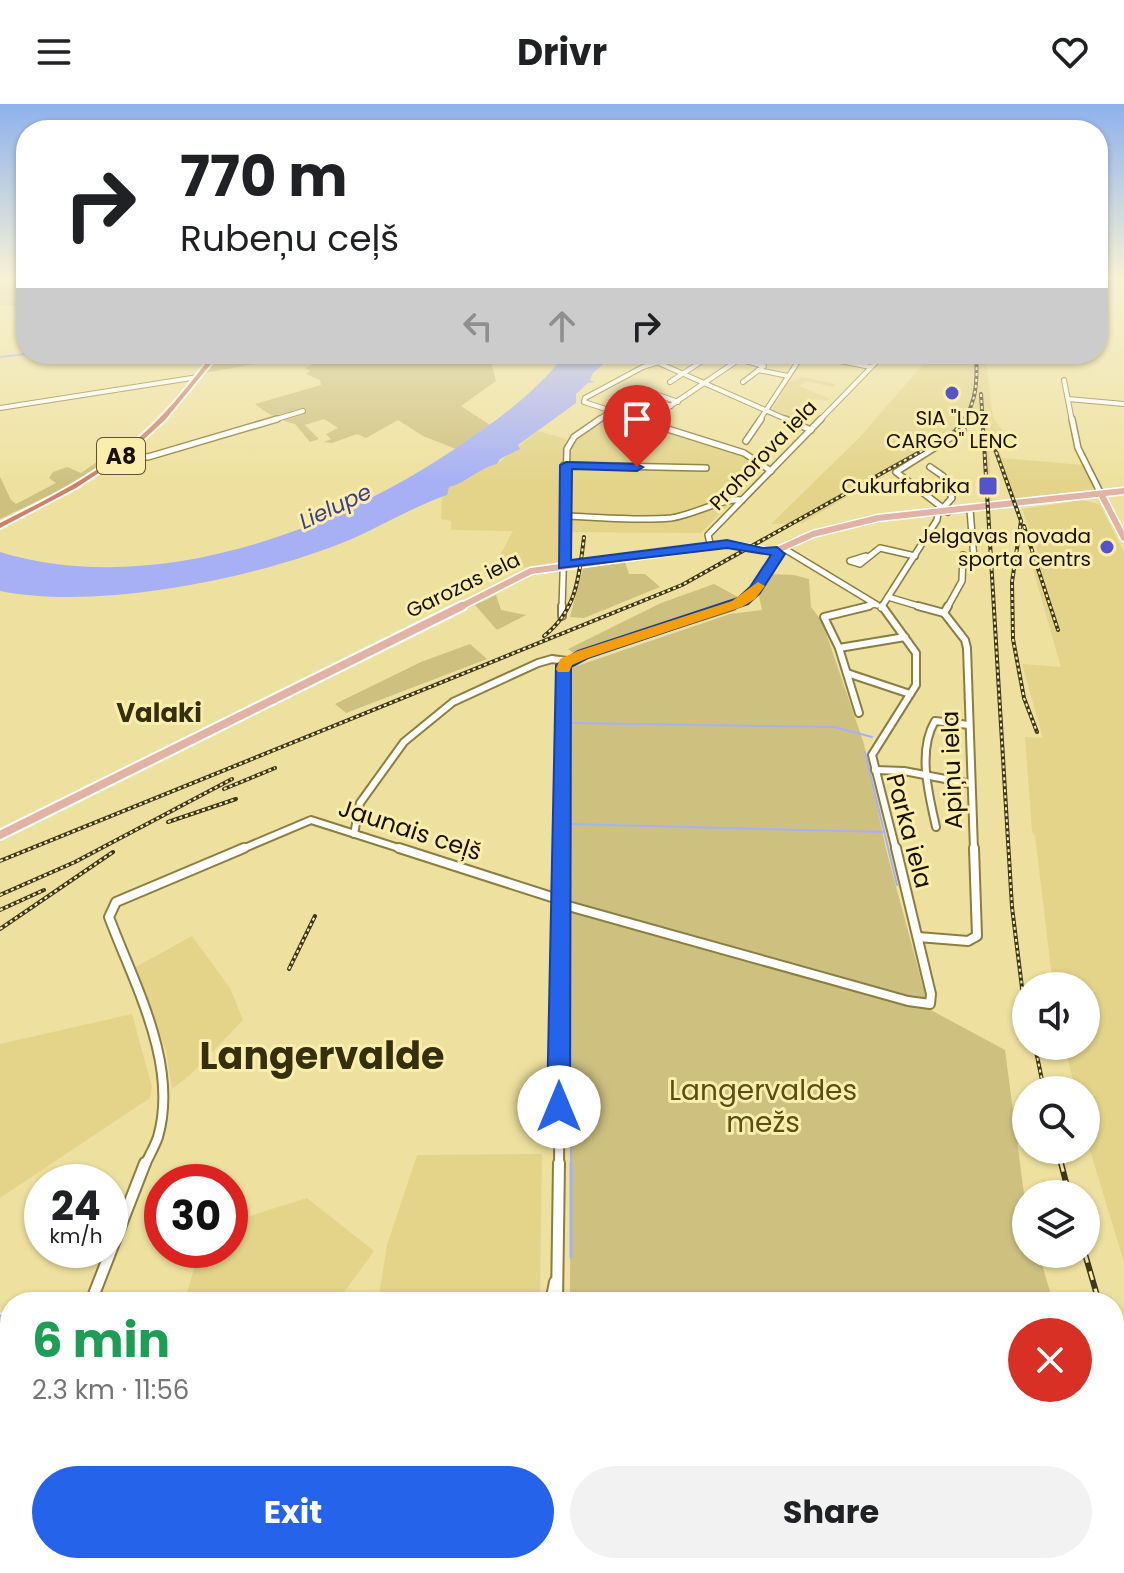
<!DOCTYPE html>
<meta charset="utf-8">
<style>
:root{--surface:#fff;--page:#f2f2f2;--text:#202124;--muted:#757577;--accent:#2563eb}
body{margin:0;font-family:Poppins,sans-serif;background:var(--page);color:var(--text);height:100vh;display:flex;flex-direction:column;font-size:30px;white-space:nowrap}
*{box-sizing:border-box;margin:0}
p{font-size:26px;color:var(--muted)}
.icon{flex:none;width:44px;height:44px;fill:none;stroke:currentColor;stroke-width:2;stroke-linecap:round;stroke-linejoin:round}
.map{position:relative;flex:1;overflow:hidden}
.details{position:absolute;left:0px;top:1188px;width:1124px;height:282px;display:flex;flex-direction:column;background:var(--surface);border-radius:32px 32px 0 0;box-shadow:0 2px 6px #0004}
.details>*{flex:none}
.banner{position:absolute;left:16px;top:16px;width:1092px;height:244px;border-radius:32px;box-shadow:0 2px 6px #0004;background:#fff;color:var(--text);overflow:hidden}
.buttons{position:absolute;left:1012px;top:868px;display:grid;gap:16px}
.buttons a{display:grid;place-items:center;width:88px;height:88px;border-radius:50%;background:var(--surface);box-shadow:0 2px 6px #0004;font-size:40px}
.speed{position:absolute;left:24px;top:1060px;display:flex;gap:16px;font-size:40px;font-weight:700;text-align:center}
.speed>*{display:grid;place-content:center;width:104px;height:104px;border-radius:50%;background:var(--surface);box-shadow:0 2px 6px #0004;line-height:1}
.speed small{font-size:20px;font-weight:400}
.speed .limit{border:12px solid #d22;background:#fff;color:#111}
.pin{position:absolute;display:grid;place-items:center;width:68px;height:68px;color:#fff;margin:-82px -34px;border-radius:50% 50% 50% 0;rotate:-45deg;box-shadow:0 0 8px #0007}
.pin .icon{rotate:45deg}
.me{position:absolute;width:88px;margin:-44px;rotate:0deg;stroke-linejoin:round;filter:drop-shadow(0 0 6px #0008)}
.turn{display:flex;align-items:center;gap:28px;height:168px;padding:0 32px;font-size:36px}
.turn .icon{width:104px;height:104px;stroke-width:2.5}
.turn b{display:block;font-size:56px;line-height:68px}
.lanes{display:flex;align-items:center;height:76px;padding:0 32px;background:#0003;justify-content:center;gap:40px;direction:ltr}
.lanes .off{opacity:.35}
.round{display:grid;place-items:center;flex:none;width:84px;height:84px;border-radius:42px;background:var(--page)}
.overview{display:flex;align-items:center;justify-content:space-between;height:136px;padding:0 32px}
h1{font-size:48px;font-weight:700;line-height:60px;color:#1e9e55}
.button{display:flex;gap:16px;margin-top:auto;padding:16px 32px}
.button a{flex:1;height:92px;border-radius:48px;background:var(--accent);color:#fff;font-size:32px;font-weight:700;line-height:92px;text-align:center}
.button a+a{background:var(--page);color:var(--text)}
header{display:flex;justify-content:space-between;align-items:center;height:104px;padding:0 32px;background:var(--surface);font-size:36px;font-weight:700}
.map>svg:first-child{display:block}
.built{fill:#e3d48a}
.green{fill:#cec180}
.water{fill:#a7b0f5}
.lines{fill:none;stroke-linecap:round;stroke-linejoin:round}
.stream-far1{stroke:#a7b0f5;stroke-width:2}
.stream{stroke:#a7b0f5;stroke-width:3}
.minor-far4-casing{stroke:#8b7e3f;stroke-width:6}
.minor-far3-casing{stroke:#8b7e3f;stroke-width:8}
.minor-far2-casing{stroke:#8b7e3f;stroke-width:10}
.minor-far1-casing{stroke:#8b7e3f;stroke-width:12}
.minor-casing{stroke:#8b7e3f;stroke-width:14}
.major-far3-casing{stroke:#fff;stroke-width:7}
.major-far2-casing{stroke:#fff;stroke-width:9}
.major-far1-casing{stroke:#fff;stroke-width:12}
.major-casing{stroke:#fff;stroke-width:17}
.highway-casing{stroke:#fff;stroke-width:4}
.minor-far4{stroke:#fff;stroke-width:4}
.minor-far3{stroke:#fff;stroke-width:5}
.minor-far2{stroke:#fff;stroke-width:6}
.minor-far1{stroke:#fff;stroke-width:8}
.minor{stroke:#fff;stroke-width:10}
.major-far3{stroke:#e2b3a4;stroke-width:5}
.major-far2{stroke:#e2b3a4;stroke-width:6}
.major-far1{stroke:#e2b3a4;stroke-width:8}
.major{stroke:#e2b3a4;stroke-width:13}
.highway{fill:#cf8067;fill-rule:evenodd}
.rail-far1-casing{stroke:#3c361c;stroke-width:4}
.rail-casing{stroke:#3c361c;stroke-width:6}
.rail-far1{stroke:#fbeeac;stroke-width:2;stroke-dasharray:3;stroke-linecap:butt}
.rail{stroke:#fbeeac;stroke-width:3;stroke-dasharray:9;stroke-linecap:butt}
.route{fill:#2563eb;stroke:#184099;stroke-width:2}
.slow{fill:#f59e0b}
.poi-dot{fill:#5453ca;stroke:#fbeeac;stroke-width:3}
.labels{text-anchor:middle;stroke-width:6;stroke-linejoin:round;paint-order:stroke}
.far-poi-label{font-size:20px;fill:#161100;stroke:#fbeeac;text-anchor:end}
.far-street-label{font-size:20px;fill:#161100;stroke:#fbeeac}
.shield{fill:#fbeeac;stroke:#5b5334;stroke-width:2}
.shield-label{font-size:22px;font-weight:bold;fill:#161100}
.far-water-label{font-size:22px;font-style:italic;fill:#3d3e8d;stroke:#fbeeac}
.street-label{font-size:24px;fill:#161100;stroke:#fbeeac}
.neighbourhood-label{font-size:26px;font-weight:bold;fill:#362f0d;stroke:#fbeeac}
.near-park-label{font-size:28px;fill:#594e13;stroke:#fbeeac}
.near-district-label{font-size:38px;font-weight:bold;fill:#362f0d;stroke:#fbeeac}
</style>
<header><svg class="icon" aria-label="menu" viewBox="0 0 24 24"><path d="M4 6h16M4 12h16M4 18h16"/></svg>Drivr<svg class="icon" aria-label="heart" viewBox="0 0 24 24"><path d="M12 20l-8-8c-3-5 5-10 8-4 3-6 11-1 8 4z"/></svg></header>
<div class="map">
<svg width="1124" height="1469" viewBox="0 0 1124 1469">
<rect width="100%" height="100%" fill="#eee19f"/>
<g class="built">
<path d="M932,250H985L993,313L1003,327L998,344L1002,354L1083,361L1097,387L1014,396L1005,371L989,341L992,401H987L980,308L976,307L961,325L803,419L771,420L859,334Z"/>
<path d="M802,273L836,280L833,283L806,277L799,282L830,295L827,297L814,295L798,305L802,310L793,314L787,316L771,308L788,279Z"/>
<path d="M614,310L744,350L763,365L701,429L566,428L568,350L572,340L609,311Z"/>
<path d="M538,327L566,335L563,350L558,458L514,465L498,455L513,427L451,426V417L441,415L442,393L446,391L449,383L470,374L480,365L497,360Z"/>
<path d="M1084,396L1100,401L1124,448V1158L1086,1033V986H1075L1065,942H1086V882H1053L1035,731L1032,728L1025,633L1043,634L1022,560L1061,563L1028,448H1038L1022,405Z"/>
<path d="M192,832L230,884L243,916L190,971L172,985L166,947L134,864Z"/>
<path d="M132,910L152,983L150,994L0,1094V940Z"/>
<path d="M542,1050L540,1198H378L387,1141L417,1051Z"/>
<path d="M307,1094L374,1147L337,1198H184L200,1146H230V1118Z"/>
</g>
<g class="green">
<path d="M26,172V203L0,201V180Z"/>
<path d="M219,250H489L496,277L461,302L490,321L456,345L423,332L398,316L366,334L357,330L332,339L324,338L331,335L326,330L338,324L324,315L305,321L319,335L310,338L295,320C279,316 269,311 255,300L321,281L320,276L306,270L310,267L305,264L327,254L310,250L204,269Z"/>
<path d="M101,349L115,351L71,381L0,415V373L11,396L16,400L56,379L49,374L53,368L67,363L81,369L104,353L98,351Z"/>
<path d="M625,458L629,470H645L660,483L584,514L570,513L583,464Z"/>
<path d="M770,470L794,471L809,475L811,503L822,517L864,640L886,745L929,905L1005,946L1026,1105V1150H1039L1053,1198H570L571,564L730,510L762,506L758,488Z"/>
<path d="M714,480L738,493V497L576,551L568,545L661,499Z"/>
<path d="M496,491L501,506L526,511L497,526L475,501Z"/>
<path d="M470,540L487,555L346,609L335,600L421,558Z"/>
<path d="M1114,1421L1122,1422L1124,1469H493L497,1460H1114Z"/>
</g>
<path class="water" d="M565,250H615L593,269L590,276L595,278L588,279L576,290V299L518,341L520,345L500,355L497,360C478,364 467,379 449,383L447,391C415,402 385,420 354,434C260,474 100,507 0,487V448C153,495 339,426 465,338C502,313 538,286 565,250Z"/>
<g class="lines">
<g class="stream-far1">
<path d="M0,253L26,250"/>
<path d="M570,564V796"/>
<path d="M570,619L834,623L872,633"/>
<path d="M865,648L897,781"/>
<path d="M569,720L884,728"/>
<path d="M570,806L571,1061"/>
</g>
<g class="stream">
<path d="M571,1059V1153"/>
<path d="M483,1469L488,1460"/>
</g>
<g class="minor-far4-casing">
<g id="minor-far4">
<path d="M720,250L764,262L743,278"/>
<path d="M804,250L871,263"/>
<path d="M661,260L790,317"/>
<path d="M758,266L788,272"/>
<path d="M1064,276L1072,317"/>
<path d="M670,278L713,250"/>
<path d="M647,287L678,298"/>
<path d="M1068,295L1124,300"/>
<path d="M0,304L198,273"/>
<path d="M619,311L641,293L671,302"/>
<path d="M270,317L303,307"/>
<path d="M597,317L610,308"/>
<path d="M643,317L584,298L585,294L643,263L685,250"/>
<path d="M648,317L747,250"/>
<path d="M759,317L803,250"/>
<path d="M819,317L884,250"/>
</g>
</g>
<g class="minor-far3-casing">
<g id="minor-far3">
<path d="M636,315L744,349L771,367"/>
<path d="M785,315L811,326"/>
<path d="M1072,315L1078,344L1101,390"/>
<path d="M645,319L651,315"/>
<path d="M746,337L761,315"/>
<path d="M123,350L148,353L277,315"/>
<path d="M564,361L706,364"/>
<path d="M943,385L948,384L952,394L944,403"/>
<path d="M925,389L943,385V372L930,363"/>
<path d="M970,406L974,455"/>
<path d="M948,408L896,368L963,326"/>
<path d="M565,412C600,413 636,417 671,414C694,411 724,393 742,396"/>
<path d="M711,443L708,431L821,315"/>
<path d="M783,444L877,501"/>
<path d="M866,452L850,457L860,460L880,444L915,452"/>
<path d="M888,493L925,504"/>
<path d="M562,504L567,345L574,333L600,315"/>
<path d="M727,504C753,495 764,473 778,451L777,447"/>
<path d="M861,504L875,500"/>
<path d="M881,504L937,416L938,409"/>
<path d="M947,504L962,477L963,451"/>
</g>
</g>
<g class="minor-far2-casing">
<g id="minor-far2">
<path d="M882,502L916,549V581L872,651L896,746"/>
<path d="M918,502L944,509"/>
<path d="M944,509L948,502"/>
<path d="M944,509L965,536L967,544L974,746"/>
<path d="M562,512V502"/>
<path d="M839,544L905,533"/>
<path d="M847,569L910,590"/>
<path d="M859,609L839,544L824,513L869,502"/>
<path d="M875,666L904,667L971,680"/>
<path d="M936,723C929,691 917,647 935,617L969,621"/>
<path d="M354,730L360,699L404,638L453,598L538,559L552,555L567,557"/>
<path d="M240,746L311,716L405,746"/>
<path d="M562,746L564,561L583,550L733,502"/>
</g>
</g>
<g class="minor-far1-casing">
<g id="minor-far1">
<path d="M399,744L561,796"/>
<path d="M561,800L908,897L930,900L931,890L896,744"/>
<path d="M918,833L968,837L977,832L974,744"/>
<path d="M145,1061C149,1052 155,1042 158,1033C179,960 134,880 109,813L116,798L244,744"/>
<path d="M559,1061L562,744"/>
</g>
</g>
<g class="minor-casing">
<g id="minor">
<path d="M91,1198L145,1059"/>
<path d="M551,1198L555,1178"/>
<path d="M557,1198L559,1059"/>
<path d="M469,1469L474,1460"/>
</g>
</g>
<g class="major-far3-casing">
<path id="major-far3" d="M0,179L19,172"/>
</g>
<g class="major-far2-casing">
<g id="major-far2">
<path d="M1101,390L1124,434"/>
<path d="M458,504L531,467L727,440L773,448L813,430L878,414L1124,387"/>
</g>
</g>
<g class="major-far1-casing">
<path id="major-far1" d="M0,731L462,502"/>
</g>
<g class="major-casing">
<g id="major">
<path d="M0,1217L10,1218"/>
<path d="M1114,1361L1124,1362"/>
</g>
</g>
<g class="highway-casing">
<path id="highway" d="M213,250H219L165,316L129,349L76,384L0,424V419C50,394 102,368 143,330C170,306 191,278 213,250Z"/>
</g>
<use href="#minor-far4" class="minor-far4"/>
<use href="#minor-far3" class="minor-far3"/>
<use href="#minor-far2" class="minor-far2"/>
<use href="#minor-far1" class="minor-far1"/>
<use href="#minor" class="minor"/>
<use href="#major-far3" class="major-far3"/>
<use href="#major-far2" class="major-far2"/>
<use href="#major-far1" class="major-far1"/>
<use href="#major" class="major"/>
<use href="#highway" class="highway"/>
<g class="rail-far1-casing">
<g id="rail-far1">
<path d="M981,290L1012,803L1026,916"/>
<path d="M990,331L1021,417L1012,478L1013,535L1024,594L1037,628"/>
<path d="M1024,422L1058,526"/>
<path d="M544,532C577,506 579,473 584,433"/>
<path d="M224,685L275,664"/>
<path d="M168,718L236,695"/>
<path d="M0,757L682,481L952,330C976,307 978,282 976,250"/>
<path d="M0,791L75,758L232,675"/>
<path d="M0,806L44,786"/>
<path d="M0,825L113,748"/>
<path d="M289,865L315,812"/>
<path d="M1035,942L1044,986"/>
<path d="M1058,1046L1062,1061"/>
</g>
</g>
<g class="rail-casing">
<g id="rail">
<path d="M1061,1059L1069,1090"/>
<path d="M1085,1150L1099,1198"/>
<path d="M1114,1248L1124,1279"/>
</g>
</g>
<use href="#rail-far1" class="rail-far1"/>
<use href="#rail" class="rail"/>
</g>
<linearGradient id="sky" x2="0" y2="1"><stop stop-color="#8eb2ed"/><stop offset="0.46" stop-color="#f7f2d4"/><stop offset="1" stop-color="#f7f2d4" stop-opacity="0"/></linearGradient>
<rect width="1124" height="378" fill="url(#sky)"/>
<path class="route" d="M566,358L637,360L643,363L637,367L572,365L571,456L727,436L763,444L777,443L785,450L760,489L748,500L588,554L571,563L570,1003L567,1011L559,1014L551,1011L547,1003L556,561L578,547L738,494L750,483L771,451L727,444L559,464L560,361Z"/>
<path class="slow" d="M758,478L765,482L755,495L742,503L588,554L572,561L569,568H558L556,565L560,555L578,547L732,497Z"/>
<g class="poi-dot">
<circle cx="952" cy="289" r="8"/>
<rect x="978" y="372" width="20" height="20" rx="4"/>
<circle cx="1107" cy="443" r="8"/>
</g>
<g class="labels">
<g class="far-poi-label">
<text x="952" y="321" text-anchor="middle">SIA "LDz<tspan x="952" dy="23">CARGO" LENC</tspan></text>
<text x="970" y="389">Cukurfabrika</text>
<text x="1091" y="439">Jelgavas novada<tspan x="1091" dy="23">sporta centrs</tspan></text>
</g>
<g class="far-street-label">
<text transform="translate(763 351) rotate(-46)" y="7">Prohorova iela</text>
<text transform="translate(463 481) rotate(-26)" y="7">Garozas iela</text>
</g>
<rect class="shield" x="97" y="334" width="48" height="36" rx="6"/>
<g class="shield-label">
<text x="121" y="360">A8</text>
</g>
<g class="far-water-label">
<text transform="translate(335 402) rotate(-25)" y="8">Lielupe</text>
</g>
<g class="street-label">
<text transform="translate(952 666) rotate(-92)" y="8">Apiņu iela</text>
<text transform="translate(410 726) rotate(18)" y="8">Jaunais ceļš</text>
<text transform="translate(909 727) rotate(75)" y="8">Parka iela</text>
</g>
<g class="neighbourhood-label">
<text x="159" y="618">Valaki</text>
</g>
<g class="near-park-label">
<text x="763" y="996">Langervaldes<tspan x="763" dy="32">mežs</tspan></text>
</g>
<g class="near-district-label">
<text x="322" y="965">Langervalde</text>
</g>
</g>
</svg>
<div class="buttons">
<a><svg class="icon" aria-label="sound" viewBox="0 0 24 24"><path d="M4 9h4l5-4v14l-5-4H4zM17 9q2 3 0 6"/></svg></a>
<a><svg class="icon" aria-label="search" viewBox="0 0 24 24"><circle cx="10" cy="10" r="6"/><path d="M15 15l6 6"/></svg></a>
<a><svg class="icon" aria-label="layers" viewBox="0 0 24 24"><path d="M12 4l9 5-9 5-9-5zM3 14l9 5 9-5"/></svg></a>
</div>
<div class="speed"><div>24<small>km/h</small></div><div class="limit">30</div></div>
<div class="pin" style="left:637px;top:363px;background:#d93025"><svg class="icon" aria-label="arrive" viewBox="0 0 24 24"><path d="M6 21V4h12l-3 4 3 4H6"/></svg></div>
<svg class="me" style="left:559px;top:1003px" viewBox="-20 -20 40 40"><circle r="19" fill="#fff"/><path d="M0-13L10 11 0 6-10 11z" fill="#2563eb"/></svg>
<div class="banner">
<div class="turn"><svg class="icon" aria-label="right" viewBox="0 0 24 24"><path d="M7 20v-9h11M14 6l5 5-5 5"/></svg><div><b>770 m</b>Rubeņu ceļš</div></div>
<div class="lanes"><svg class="icon off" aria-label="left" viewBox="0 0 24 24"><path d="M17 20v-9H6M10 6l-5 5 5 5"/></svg><svg class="icon off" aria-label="ahead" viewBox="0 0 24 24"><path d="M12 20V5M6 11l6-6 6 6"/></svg><svg class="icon" aria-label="right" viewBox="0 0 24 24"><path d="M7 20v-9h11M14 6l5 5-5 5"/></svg></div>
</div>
<section class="details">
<div class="overview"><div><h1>6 min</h1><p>2.3 km · 11:56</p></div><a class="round" style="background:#d93025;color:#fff"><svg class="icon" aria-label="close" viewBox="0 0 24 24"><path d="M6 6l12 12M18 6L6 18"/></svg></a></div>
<div class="button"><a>Exit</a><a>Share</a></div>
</section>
</div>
